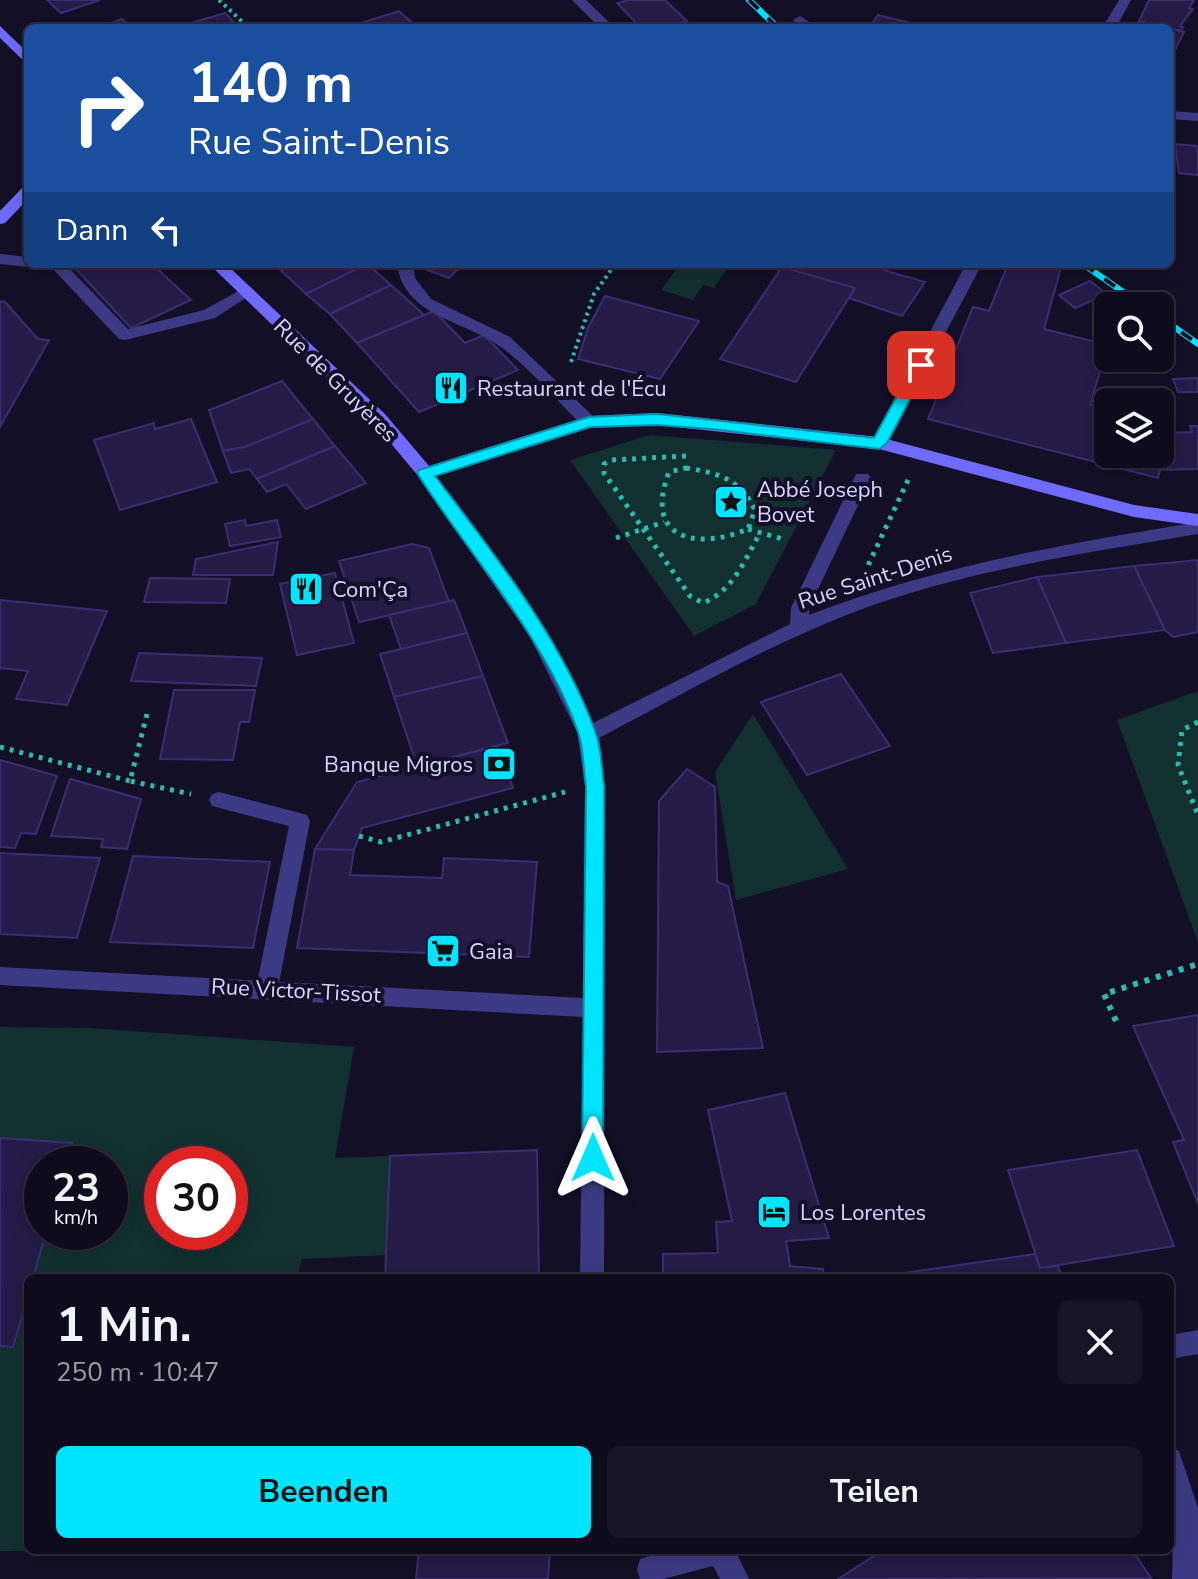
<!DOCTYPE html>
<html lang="de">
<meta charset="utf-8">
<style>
:root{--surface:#0e0b1c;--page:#171425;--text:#f1f3f6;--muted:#9b9ba3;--line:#2e2b3b;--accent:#00e5ff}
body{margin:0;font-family:"Nunito Sans",sans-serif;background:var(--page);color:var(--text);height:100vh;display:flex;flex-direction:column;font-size:30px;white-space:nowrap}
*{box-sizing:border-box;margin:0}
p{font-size:26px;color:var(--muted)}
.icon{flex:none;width:44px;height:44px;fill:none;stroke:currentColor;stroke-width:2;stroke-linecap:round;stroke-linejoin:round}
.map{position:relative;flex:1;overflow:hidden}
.panel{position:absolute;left:24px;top:1274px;width:1150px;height:280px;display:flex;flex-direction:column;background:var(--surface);border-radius:12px;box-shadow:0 4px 20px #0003,0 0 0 2px var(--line)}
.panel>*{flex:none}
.banner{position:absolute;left:24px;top:24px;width:1150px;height:244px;border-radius:12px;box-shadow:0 4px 20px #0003,0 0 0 2px var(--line);background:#1a4fa0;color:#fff;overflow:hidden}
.controls{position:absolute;left:1094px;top:292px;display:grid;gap:16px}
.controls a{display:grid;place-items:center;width:80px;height:80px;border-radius:12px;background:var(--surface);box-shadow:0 4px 20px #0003,0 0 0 2px var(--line);font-size:40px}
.speed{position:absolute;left:24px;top:1146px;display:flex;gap:16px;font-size:40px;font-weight:700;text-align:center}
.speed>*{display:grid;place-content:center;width:104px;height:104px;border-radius:50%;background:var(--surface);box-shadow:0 4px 20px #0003,0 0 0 2px var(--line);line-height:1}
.speed small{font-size:20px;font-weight:400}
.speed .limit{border:12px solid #d22;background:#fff;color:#111}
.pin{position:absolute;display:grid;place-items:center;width:68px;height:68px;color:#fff;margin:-34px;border-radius:16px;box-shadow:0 4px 12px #0006}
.me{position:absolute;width:88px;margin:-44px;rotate:0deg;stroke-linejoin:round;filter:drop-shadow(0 0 6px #0008)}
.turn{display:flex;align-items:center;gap:28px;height:168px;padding:0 32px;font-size:36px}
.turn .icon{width:104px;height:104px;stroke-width:2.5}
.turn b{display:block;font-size:56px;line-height:68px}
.then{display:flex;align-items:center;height:76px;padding:0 32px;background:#0003;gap:16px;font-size:30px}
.round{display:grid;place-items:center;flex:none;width:84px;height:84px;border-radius:12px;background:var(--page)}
.headline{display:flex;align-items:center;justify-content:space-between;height:136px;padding:0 32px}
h1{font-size:48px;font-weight:700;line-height:60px}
.primary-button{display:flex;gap:16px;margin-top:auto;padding:16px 32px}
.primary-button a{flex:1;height:92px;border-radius:12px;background:var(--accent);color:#111;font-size:32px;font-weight:700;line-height:92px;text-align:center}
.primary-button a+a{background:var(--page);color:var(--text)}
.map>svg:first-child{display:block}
.green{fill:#12302f;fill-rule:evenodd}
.building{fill:#241b47;stroke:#3b2d73;stroke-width:2}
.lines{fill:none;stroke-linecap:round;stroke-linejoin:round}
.path-far2{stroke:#2fb8b0;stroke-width:4;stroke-dasharray:3 4;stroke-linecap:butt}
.path-far1{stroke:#2fb8b0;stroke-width:5;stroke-dasharray:4 6;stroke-linecap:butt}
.path{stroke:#2fb8b0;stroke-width:6;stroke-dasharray:5 7;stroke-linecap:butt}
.lane{fill:#3d3a85;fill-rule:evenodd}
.street{fill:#3d3a85;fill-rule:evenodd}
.secondary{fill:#6f6bff;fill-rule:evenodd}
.rail-casing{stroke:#00e5ff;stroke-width:6}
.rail{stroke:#130f26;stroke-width:4;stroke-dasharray:13;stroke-linecap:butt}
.route{fill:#00e5ff;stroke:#0095a6;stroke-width:2}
.labels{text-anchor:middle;stroke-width:8;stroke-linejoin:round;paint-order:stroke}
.street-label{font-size:22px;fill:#d9d4ff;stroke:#130f26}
.poi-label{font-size:22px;fill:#d9d4ff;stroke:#130f26;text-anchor:start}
</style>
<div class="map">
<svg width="1198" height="1579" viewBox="0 0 1198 1579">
<rect width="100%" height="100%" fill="#130f26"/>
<g class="green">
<path d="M680,264H706L726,270L714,288L703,285L693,300L661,290Z"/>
<path d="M650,435L836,450L756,604L694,636L570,460Z"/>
<path d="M1198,691V942L1117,720Z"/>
<path d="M753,714L848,869L736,900L715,772Z"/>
<path d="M0,1027L91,1028L354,1047L335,1158L390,1156L386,1255L302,1259L297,1278H28V1550L32,1551H0ZM42,1164H110V1232H42ZM162,1164H230V1232H162Z"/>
</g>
<g class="building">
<path d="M47,0H100L61,13Z"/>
<path d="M629,0H665L687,21L661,28H641L617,3Z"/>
<path d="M1149,0H1194L1189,8L1193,9L1180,26L1183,27L1181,31L1139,21Z"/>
<path d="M399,11L418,28H345Z"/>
<path d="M225,13L236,25L198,28L194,22Z"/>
<path d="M878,15L911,23L907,28H869Z"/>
<path d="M122,19L132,28H98Z"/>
<path d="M1170,29L1184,32L1174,52L1170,51Z"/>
<path d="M1175,144L1198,146V175L1179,173Z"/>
<path d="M71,264H152L191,300L131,328Z"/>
<path d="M274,264H367L306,294Z"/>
<path d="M367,264L391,285L330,314L306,294Z"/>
<path d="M412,264H463L449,278Z"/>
<path d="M770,264H863L925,282L902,316L849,298L855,288Z"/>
<path d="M1008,264H1062L1044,329L1108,345L1090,405L1108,409V454H1160V422L1168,424L1165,433L1192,432L1190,426H1198V469L1160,470L1158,478L928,419L973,307L989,311Z"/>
<path d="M782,267L855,288L796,382L720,359Z"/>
<path d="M1090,281L1107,294L1075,308L1059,295Z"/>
<path d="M391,285L424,315L357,343L330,314Z"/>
<path d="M605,296L699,321L660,379L578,359L588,328Z"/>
<path d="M0,301L5,302L38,339L49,340L0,427Z"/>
<path d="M434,311L465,343L484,335L518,370L419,412L357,343Z"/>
<path d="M1198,378V392H1178L1173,379Z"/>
<path d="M282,381L313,419L245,447L223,451L209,410Z"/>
<path d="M191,419L217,482L120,510L94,440L154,423L155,429Z"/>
<path d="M313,419L335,446L257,479L249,469L231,473L223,451L245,447Z"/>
<path d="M335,446L366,483L306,509L286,484L267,492L257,479Z"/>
<path d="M245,520L246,526L277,520L281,537L230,546L225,524Z"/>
<path d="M278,542L273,575H193L196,559Z"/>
<path d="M412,544L429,548L449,602L359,622L339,561Z"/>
<path d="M1198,560V632L1173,637L1165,630L1134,566Z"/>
<path d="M1134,566L1165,630L1066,643L1037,577Z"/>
<path d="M335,573L354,643L297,655L280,584Z"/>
<path d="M1037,577L1066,643L993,653L970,593Z"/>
<path d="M150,578L230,579L226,603L144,602Z"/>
<path d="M0,600L107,611L67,705L16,699L28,671L0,668Z"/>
<path d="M454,600L467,633L401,649L389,615Z"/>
<path d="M467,633L483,676L394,697L380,654Z"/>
<path d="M139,653L262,658L256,686L131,681Z"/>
<path d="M841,674L890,746L807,775L761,702Z"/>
<path d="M483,676L508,743L417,766L394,697Z"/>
<path d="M174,690H255L249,722H240L233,760L160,759Z"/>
<path d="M498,746L513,788L362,828L354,850L315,849L357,782Z"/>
<path d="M0,760L57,776L36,834L21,833L15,848L0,847Z"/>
<path d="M687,769L715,787L717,882L728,886L763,1048L657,1052L659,801Z"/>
<path d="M70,779L141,799L127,849L101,847L103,839L51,836Z"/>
<path d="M315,849L354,850L350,875L442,878L444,858L537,862L529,957L297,948Z"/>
<path d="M0,853L100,858L77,938L0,934Z"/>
<path d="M133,856L270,862L253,948L110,942Z"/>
<path d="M1198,1015V1204L1173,1142L1184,1140L1133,1026Z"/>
<path d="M785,1093L829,1238L786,1241L790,1266L823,1269L824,1278H663V1254L718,1253L716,1222L732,1221L708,1110Z"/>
<path d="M0,1138L72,1143L66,1164H42V1232H46L33,1278H28V1295L13,1347L0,1346Z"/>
<path d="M537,1150L539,1278H385L390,1156Z"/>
<path d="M1137,1150L1174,1246L1040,1268L1008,1170Z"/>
<path d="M1035,1254L1040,1268L1058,1266L1062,1278L883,1276Z"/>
<path d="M419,1550H550L548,1579H416Z"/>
<path d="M883,1550H1132L1151,1578L838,1579Z"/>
</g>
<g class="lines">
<g class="path-far2">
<path d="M219,0L249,28"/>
<path d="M571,362L594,294L615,264"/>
</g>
<g class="path-far1">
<path d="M686,456L612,460L604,464V473L690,596L703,603C734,590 744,561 760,533"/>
<path d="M686,468C719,473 740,479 755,510L748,529C696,551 643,539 669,472Z"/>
<path d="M748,529L786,540"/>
<path d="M616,538L664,522"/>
<path d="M864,574L909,478"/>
<path d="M147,714L130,781L191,794"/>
<path d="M1198,722L1182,730L1178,765L1198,815"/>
<path d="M0,747L130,781"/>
<path d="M359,836L381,842L565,792"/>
</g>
<path class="path" d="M1116,1021L1104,994L1198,964"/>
<g class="lane">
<path d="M0,254L28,257V264H34L28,267L0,264Z"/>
<path d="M38,264H65L128,329L204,310L242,289L247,287L255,292L215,318L125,340L119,339L53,269Z"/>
<path d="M397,264H413L415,278L431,299L510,337L595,418V426H583C558,402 526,364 498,345C462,320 404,316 397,264Z"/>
<path d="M219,792L300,813L307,815L310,821L278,988L275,995L267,998L259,995L256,988L289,826L212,806L209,800L212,794Z"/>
</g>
<g class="street">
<path d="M572,0H586L615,28H600Z"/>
<path d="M1119,0H1131L1116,28H1102Z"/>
<path d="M800,16L819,28H803L793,20Z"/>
<path d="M1170,111L1198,113V121L1170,119Z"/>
<path d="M966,264H982L887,443L879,449L873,447L871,443Z"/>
<path d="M425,467L431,469C491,549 554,630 593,723L790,624L791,608L856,474H868L871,478L809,608V615C935,566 1065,544 1198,522V534C1080,554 961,571 849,614C762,648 681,695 599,738L605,786L604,1278H580L583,1017L0,985V967L583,998L585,786L577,732L530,637L416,473Z"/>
<path d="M1198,1330V1354L1170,1359V1335Z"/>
<path d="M1170,1447L1179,1451L1198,1508V1579H1172C1174,1534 1170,1492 1170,1447Z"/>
<path d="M671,1550H735L749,1579H720L713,1566L663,1579H640L637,1569L640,1559Z"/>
</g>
<g class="secondary">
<path d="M0,26L28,53V65L0,38Z"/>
<path d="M28,186V199L5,223L0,224V211L23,187Z"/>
<path d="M209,264H226L385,414L429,466L589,416L657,413L879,437L1134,505L1198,514V526L1134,517L879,449L657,425L590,428L425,479L419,477L373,422Z"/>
</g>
<g class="rail-casing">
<g id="rail">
<path d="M749,0L778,28"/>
<path d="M1083,264L1143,306"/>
<path d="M1160,317L1198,344"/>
</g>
</g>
<use href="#rail" class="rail"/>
</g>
<path class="route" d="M921,360L928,365L887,443L879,449L712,429L657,425L590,427L435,476C494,554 561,638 595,731C602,748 601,769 604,786L603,1158L600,1165L593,1168L585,1165L582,1158L586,786C583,769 584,748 578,732C544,635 471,558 417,473L419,470L589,417L657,414L874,438L914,365Z"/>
<defs>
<g id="restaurant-square" transform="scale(1.8)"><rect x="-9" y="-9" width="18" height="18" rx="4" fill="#00e5ff" stroke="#130f26"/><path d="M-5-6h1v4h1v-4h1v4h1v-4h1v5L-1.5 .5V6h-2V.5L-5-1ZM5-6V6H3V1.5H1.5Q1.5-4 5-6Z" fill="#111"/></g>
<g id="sight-square" transform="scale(1.8)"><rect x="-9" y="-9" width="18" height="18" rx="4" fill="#00e5ff" stroke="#130f26"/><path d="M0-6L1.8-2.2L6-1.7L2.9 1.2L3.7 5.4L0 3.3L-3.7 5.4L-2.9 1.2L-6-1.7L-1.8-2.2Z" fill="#111"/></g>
<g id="bank-square" transform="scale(1.8)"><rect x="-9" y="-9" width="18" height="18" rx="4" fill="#00e5ff" stroke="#130f26"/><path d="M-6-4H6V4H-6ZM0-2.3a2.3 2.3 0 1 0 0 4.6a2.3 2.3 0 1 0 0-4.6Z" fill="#111"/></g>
<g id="supermarket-square" transform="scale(1.8)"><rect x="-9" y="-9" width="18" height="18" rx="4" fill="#00e5ff" stroke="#130f26"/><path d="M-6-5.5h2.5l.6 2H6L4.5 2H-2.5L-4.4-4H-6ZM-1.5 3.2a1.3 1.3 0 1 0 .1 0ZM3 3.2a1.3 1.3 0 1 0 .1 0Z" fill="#111"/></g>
<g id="hotel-square" transform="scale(1.8)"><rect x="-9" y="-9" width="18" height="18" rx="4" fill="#00e5ff" stroke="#130f26"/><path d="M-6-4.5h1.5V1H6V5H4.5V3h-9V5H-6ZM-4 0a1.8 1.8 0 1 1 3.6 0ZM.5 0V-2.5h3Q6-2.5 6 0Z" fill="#111"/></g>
</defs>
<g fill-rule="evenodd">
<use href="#restaurant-square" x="451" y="388"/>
<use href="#sight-square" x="731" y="502"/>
<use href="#restaurant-square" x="306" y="589"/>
<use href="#bank-square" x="499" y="764"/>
<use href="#supermarket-square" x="443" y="951"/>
<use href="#hotel-square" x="774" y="1212"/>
</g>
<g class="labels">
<g class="street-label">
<text transform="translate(336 380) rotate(45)" y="8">Rue de Gruyères</text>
<text transform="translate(875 577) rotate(-18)" y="8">Rue Saint-Denis</text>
<text transform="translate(296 990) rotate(3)" y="8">Rue Victor-Tissot</text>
</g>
<g class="poi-label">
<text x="477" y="396">Restaurant de l'Écu</text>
<text x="757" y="497">Abbé Joseph<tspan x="757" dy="25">Bovet</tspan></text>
<text x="332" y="597">Com'Ça</text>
<text x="473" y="772" text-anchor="end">Banque Migros</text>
<text x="469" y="959">Gaia</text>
<text x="800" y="1220">Los Lorentes</text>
</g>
</g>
</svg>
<div class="controls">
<a><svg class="icon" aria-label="search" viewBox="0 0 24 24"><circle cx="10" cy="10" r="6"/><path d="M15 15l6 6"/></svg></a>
<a><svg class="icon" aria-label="layers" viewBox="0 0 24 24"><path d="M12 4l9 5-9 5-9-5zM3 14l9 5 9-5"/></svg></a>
</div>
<div class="speed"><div>23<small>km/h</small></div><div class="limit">30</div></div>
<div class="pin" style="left:921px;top:365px;background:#d93025"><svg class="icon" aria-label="arrive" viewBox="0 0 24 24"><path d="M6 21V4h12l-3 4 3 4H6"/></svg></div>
<svg class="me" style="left:593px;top:1158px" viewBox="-20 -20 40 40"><path d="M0-17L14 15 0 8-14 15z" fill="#00e5ff" stroke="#fff" stroke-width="4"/></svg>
<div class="banner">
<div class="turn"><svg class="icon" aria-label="right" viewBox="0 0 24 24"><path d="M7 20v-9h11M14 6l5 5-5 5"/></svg><div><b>140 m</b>Rue Saint-Denis</div></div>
<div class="then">Dann<svg class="icon" aria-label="left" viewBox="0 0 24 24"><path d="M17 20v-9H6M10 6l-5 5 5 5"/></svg></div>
</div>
<section class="panel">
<div class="headline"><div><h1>1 Min.</h1><p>250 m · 10:47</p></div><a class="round"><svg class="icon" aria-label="close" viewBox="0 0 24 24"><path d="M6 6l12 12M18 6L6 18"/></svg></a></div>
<div class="primary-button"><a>Beenden</a><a>Teilen</a></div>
</section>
</div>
